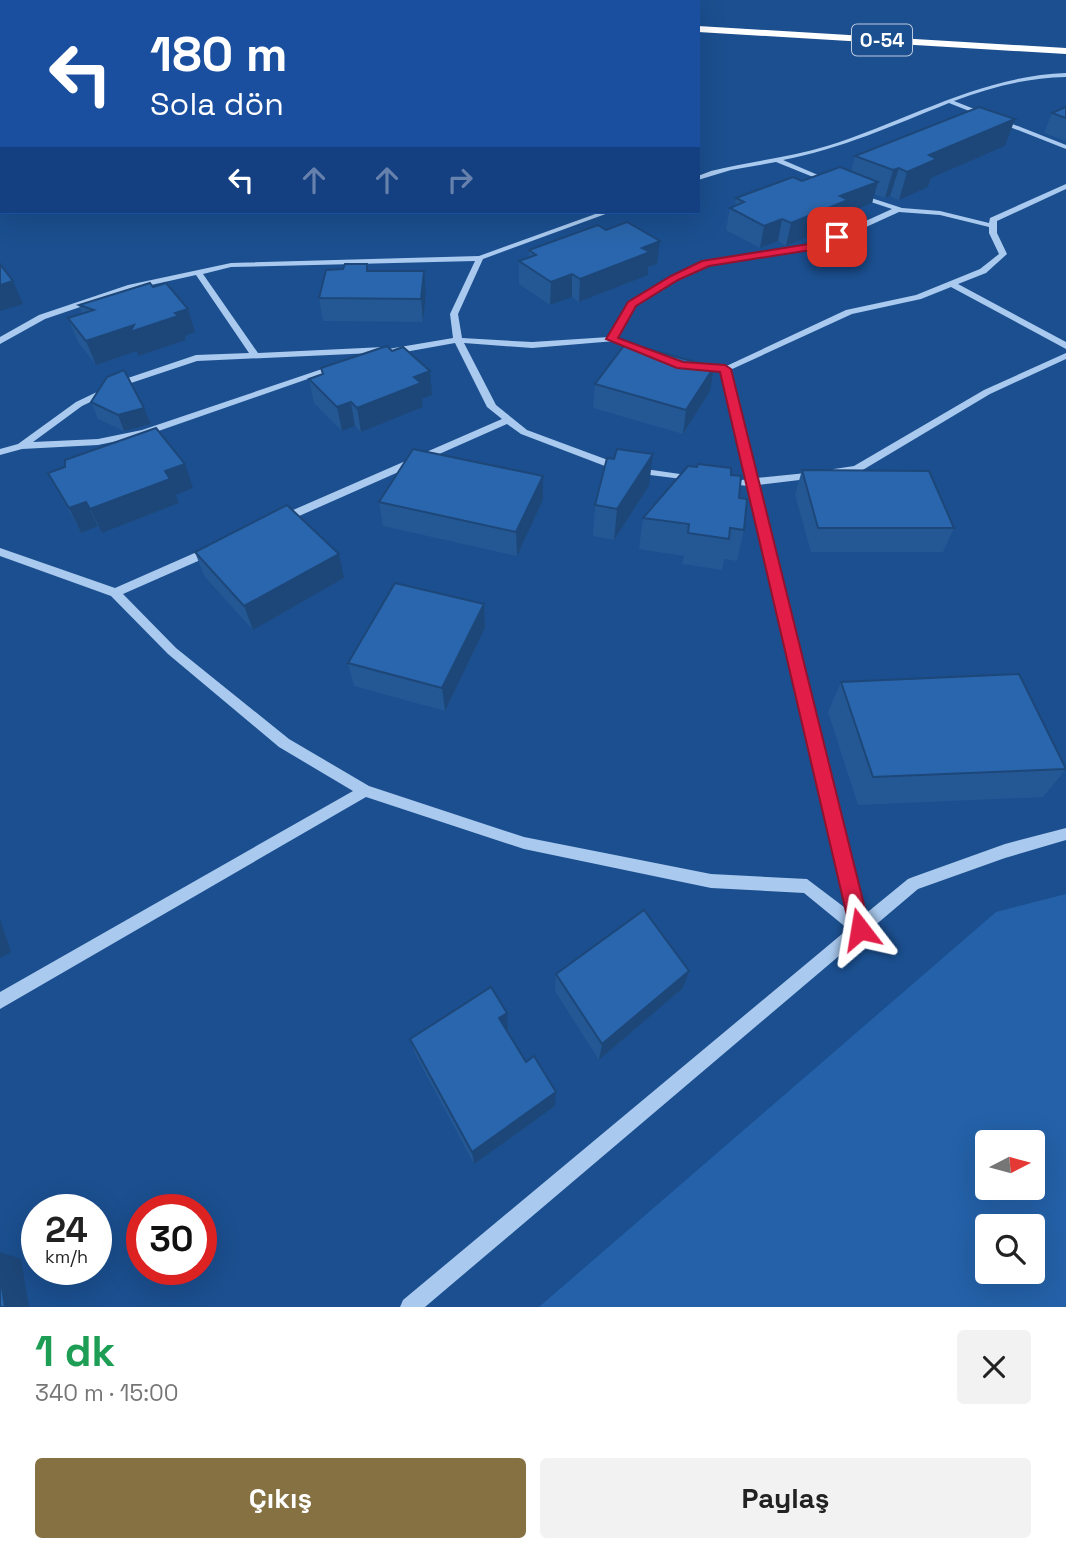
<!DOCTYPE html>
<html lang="tr">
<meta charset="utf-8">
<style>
:root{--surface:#fff;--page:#f2f2f2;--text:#222;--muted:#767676;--accent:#857141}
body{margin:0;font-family:"Space Grotesk",sans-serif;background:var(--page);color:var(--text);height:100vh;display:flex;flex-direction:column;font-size:26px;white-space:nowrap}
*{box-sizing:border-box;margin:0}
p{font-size:23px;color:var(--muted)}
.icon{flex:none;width:38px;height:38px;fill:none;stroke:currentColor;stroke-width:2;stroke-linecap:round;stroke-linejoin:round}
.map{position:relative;height:1307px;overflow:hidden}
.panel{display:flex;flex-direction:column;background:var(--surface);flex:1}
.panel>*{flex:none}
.guide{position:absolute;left:0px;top:0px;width:700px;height:214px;box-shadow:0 7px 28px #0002;background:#1a4fa0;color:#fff;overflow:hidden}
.needle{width:46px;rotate:84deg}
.tools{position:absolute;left:975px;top:1130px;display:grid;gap:14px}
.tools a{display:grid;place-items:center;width:70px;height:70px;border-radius:7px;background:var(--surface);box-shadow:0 7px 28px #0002;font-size:35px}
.speed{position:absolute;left:21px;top:1194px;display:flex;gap:14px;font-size:35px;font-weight:700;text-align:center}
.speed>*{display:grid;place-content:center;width:91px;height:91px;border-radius:50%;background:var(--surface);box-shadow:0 7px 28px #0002;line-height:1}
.speed small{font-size:18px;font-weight:400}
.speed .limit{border:10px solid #d22;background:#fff;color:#111}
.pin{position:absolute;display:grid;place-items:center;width:60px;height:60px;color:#fff;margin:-30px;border-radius:14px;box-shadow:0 4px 10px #0006}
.me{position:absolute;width:77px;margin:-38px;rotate:346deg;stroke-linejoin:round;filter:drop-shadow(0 0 5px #0008)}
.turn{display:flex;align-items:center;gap:24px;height:147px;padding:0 35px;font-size:32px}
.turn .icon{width:91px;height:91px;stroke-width:2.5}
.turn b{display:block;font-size:49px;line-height:60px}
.lanes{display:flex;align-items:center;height:66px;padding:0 35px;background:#0003;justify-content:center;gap:35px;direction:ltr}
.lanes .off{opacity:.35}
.round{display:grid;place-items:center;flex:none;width:74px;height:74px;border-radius:7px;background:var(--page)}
.overview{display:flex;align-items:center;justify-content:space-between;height:119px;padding:0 35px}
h1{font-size:42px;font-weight:600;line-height:52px;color:#1e9e55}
.cta{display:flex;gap:14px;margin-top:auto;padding:14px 35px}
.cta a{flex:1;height:80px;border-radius:7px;background:var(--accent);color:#fff;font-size:28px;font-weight:600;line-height:80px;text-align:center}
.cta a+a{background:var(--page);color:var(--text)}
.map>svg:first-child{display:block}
.green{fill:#2461a8;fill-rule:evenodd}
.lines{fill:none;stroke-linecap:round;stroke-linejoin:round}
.minor{fill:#a9c9ee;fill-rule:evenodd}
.highway{fill:#fff;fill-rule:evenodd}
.wall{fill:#245895}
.shaded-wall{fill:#1d4779}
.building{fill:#2a66ad;stroke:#1d4779;stroke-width:2}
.route{fill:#e11d48;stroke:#92132f;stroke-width:2}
.labels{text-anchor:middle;stroke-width:7;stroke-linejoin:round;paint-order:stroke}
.shield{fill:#1b4f8f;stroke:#bbcadd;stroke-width:2}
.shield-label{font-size:19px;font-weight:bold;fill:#fff}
</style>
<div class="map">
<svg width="1066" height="1307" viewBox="0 0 1066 1307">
<rect width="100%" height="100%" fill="#1b4f8f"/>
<path class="green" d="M1066,894V1307H539L996,912ZM987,1143H1032V1188H987ZM987,1227H1032V1272H987Z"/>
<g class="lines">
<g class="minor">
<path d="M1066,73V77C1026,78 991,87 954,101L1066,145V149L949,103C894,125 841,149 783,160L832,181V183H828L776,162L731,170L698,180V176L711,171C749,161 789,158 827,146C907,121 980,76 1066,73Z"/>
<path d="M1066,184V189L997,221V233L1007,254L986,273L958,284L1066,342V349L951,287L921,299L852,314L730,370L756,478L816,472L821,475L816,478L758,485L864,915L908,879L913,877L1005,844L1066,828V840L1005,858L918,889L425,1307H400L403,1300L848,929L804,893L711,888L524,849L366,797L0,1009V992L353,791L279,747L168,654L111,596L0,556V548L115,588L206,548H214L216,551L214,554L123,594L176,648L289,739L369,786L524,837L711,874L807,879L848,910L748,486L739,485L738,483L739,481L746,479L720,369L846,310L916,295L980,269L999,254L989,233V227L940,215L899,212L820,248L708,266L677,280L635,306L615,341L532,348L464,343L496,405L527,430L624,466L694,476L698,477V481L618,471L521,434L507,424L281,524L276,520L277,517L502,419L487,407L455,343L377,357L374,356L373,353L197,361L128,384L82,406L33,442L98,439L142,430L334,365H340L342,367L147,435L98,445L22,449L0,455V449L18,444L76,402L122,380L196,355L249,353L196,275L133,289L45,319L0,344V337L39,315L128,285L231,263L479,256L601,212H611L483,259L458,314L462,338L532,342L609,337L629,302L671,276L706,262L815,244L892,209L856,197V193L902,208L940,211L989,223L990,218ZM475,261L450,314L453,338L388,349L384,347L258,353L203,274L231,267Z"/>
<path d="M1066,353V359L990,394L861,471L834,475L829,472L834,469L854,466L984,390Z"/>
</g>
<g class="highway">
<path d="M280,0H304L306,2H281Z"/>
<path d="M391,0H415L417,2H392Z"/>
<path d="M698,26L1066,48V54L698,32Z"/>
</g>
</g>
<g class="wall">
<path d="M1066,107V141L1044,133L1052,113Z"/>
<path d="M1005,146L931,178L928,187L899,200L890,196L885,198L874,194L872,203L845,214L843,222L786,246L778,241L760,248L726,230L730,208L735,206L736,198L802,181L851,171L855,156Z"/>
<path d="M529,250L657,264L648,267V275L579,302L572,297L550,305L519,284V261L529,257Z"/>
<path d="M367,264L368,271L426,294L423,322L323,321L319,298L343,269Z"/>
<path d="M79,305L195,332L185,336L186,340L138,356L137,351L96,365L78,342L68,318L82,314Z"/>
<path d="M309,379L432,395L422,399L423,407L361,432L355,426L342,431L314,403Z"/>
<path d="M595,384L710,391L683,434L593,408Z"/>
<path d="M91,402L144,408L151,424L124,431L98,419Z"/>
<path d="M614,459L649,486L614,540L593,536L595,505Z"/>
<path d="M802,470L954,528L943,552H811L795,495Z"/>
<path d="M48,473L193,488L176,495L179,503L102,533L98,526L81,533Z"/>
<path d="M731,475L739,498L744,530L737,561L724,559L722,570L682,564L684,556L639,549L643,518Z"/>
<path d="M543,500L517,556L383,526L379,502Z"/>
<path d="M195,552L344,578L253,630L204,576Z"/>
<path d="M484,604L485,628L445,711L354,686L348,663Z"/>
<path d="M841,682L1066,769L1043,797L858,805L828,712Z"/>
<path d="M689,971L683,988L599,1060L555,991L556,974Z"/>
<path d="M508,1029L506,1030L526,1062L555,1106L474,1164L415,1054L410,1039Z"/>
</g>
<g class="shaded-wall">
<path d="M1015,119L1005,146L931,178L928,187L899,200L907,172L929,155Z"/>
<path d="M899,168L890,196L885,198L893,170Z"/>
<path d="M878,182L872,203L845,214L843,222L786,246L791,223L840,196Z"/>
<path d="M782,219L778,241L760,248L764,226Z"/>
<path d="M660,241L657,264L648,267V275L579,302L580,279L642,248Z"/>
<path d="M424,271L426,294L423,322L421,299Z"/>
<path d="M572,274V297L550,305L551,282Z"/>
<path d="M13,281L23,304L0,311V285Z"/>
<path d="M188,309L195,332L185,336L186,340L138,356L137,351L96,365L86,341Z"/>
<path d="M714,367L710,391L683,434L686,410Z"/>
<path d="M430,371L432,395L422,399L423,407L361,432L357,408L414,377Z"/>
<path d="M351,402L355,426L342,431L337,407Z"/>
<path d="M144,408L151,424L124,431L118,415Z"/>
<path d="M653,454L649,486L614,540L617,509Z"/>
<path d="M185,464L193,488L176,495L179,503L102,533L90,509L165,471Z"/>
<path d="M543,476V500L517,556L516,532Z"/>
<path d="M86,502L98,526L81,533L69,508Z"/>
<path d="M339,554L344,578L253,630L244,606Z"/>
<path d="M484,604L485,628L445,711L442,688Z"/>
<path d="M0,919L11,952L0,958Z"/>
<path d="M689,971L683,988L599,1060L602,1044Z"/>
<path d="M507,1013L508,1029L500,1034L499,1018Z"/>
<path d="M556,1092L555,1106L474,1164L472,1152Z"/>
<path d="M0,1252L21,1259L29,1307H5L0,1274Z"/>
</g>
<g class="building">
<path d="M979,107L1015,119L929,155L937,159L907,172L899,168L893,170L855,156Z"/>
<path d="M1066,107V118L1052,113Z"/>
<path d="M840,167L878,182L840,196L848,200L791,223L782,219L764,226L730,208L744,202L736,198L793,177L802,181Z"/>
<path d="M627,222L660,241L642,248L650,252L580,279L572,274L551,282L519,261L536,255L529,250L598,225L606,230Z"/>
<path d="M0,264L13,281L0,285Z"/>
<path d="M345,264H367V271H424L421,299L319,298L326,270L343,269Z"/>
<path d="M150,283L153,287L166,283L188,309L175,313L178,316L130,332L134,325L86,341L68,318L94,310L79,305Z"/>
<path d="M626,343L714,367L686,410L595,384Z"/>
<path d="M387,346L392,351L403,347L430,371L414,377L421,383L357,408L351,402L337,407L309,379L323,374L321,368Z"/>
<path d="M124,370L144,408L118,415L91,402L107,377Z"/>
<path d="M156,428L185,464L165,471L170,479L90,509L86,502L69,508L48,473L65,467V460Z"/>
<path d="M413,449L543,476L516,532L379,502Z"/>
<path d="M617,449L653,454L617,509L595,505L607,458L614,459Z"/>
<path d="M698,464L731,468V475L741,476L739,498L747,499L744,530L730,528L729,539L688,533L689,524L643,518L688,466L697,467Z"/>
<path d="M802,470L929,471L954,528H818Z"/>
<path d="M287,505L339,554L244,606L195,552Z"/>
<path d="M395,583L484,604L442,688L348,663Z"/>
<path d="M1019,674L1066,769L873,777L841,682Z"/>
<path d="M644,910L689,971L602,1044L556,974Z"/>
<path d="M491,987L507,1013L499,1018L526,1062L534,1056L556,1092L472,1152L410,1039Z"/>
<path d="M0,1274L5,1307H0Z"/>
</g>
<path class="route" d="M837,234L842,237L841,239L817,249L709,266L678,280L636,306L618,338L683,362L725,365L731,369L870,929L867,935L860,938L853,935L850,929L720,372L677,368L606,339L628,302L671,276L702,261L815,243Z"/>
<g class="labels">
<rect class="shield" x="852" y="24.5" width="60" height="31" rx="5"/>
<g class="shield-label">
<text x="882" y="47">O-54</text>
</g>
</g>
</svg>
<div class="tools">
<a><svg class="needle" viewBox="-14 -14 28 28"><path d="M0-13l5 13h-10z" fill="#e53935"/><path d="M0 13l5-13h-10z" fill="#767676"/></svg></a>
<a><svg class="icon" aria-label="search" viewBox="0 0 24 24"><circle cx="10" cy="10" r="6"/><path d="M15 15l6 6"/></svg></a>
</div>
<div class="speed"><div>24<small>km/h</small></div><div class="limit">30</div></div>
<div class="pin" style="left:837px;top:237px;background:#d93025"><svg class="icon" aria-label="arrive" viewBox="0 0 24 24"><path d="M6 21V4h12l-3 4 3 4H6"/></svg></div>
<svg class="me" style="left:860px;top:929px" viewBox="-20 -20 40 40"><path d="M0-17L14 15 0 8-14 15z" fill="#e11d48" stroke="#fff" stroke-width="4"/></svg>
<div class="guide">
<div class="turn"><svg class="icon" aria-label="left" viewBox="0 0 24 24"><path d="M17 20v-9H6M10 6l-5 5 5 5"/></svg><div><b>180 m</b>Sola dön</div></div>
<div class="lanes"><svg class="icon" aria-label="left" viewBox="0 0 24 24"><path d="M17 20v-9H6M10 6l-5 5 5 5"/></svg><svg class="icon off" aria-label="ahead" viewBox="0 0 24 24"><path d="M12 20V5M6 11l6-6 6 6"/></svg><svg class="icon off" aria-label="ahead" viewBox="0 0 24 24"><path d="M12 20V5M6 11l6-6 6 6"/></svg><svg class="icon off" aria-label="right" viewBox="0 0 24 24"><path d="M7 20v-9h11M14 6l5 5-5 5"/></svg></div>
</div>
</div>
<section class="panel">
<div class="overview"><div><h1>1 dk</h1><p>340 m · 15:00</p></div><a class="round"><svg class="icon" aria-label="close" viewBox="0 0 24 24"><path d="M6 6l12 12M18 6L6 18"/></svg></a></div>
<div class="cta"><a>Çıkış</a><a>Paylaş</a></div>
</section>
